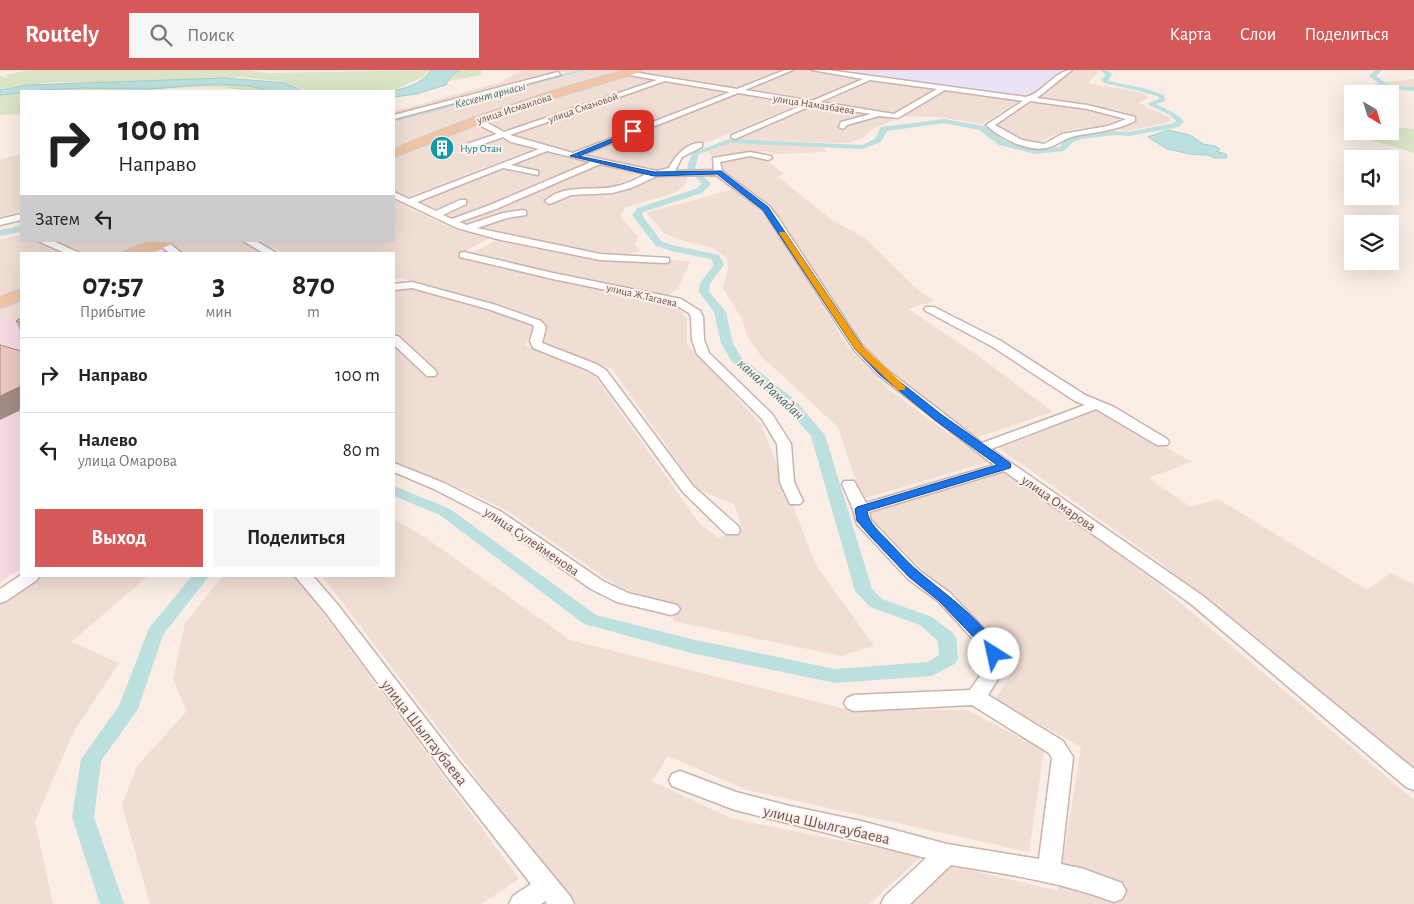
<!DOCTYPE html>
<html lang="ru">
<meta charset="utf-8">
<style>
:root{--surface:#fff;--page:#f6f6f6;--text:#222;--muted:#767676;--line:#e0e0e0;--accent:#d55958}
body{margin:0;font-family:"Alegreya Sans",sans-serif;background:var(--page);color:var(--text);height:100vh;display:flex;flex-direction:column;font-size:19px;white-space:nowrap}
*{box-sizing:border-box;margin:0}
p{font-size:16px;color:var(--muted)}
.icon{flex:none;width:28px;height:28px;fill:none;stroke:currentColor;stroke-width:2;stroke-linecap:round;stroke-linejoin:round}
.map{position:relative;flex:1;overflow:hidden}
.details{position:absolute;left:20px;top:182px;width:375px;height:325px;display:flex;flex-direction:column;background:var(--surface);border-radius:0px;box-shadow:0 5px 20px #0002}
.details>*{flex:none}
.guide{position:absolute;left:20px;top:20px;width:375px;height:152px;border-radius:0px;box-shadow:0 5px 20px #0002;background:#fff;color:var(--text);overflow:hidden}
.needle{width:32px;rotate:142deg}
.controls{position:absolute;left:1344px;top:15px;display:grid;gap:10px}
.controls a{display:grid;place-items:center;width:55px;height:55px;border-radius:0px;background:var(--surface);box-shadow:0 5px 20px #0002;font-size:25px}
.pin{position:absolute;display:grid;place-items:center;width:42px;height:42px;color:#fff;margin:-21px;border-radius:10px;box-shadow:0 2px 8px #0006}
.me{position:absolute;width:55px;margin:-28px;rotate:325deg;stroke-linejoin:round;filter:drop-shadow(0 0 4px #0008)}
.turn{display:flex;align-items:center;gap:18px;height:105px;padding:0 15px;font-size:22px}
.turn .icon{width:65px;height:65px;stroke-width:2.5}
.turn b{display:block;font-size:35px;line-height:42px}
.then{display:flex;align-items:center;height:48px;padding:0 15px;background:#0003;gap:10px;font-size:19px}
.eta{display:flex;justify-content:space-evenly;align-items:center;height:85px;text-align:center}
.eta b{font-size:30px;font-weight:700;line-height:35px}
.action{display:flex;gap:10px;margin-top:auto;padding:10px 15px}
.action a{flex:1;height:58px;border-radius:0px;background:var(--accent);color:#fff;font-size:20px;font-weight:700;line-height:58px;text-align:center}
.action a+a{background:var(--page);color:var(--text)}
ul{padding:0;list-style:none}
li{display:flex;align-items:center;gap:15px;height:75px;padding:0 15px;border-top:1px solid var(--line)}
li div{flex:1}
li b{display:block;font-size:19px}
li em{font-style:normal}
header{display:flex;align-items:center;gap:30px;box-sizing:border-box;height:70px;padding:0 25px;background:var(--accent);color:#fff}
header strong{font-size:24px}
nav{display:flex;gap:28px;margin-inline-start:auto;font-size:18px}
.search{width:350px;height:45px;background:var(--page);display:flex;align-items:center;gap:12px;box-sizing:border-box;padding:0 18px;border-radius:0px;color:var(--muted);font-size:19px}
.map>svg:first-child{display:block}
.residential{fill:#f0ddd4}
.education{fill:#eae2f5}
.medical{fill:#f6d9e3}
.green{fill:#d9e5c5}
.water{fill:#bce0de;stroke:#a3d1ce}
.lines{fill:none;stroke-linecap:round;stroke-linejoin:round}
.canal{fill:#bce0de;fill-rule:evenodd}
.minor-casing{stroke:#c9b3ac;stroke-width:3}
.primary-casing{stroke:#d4cbca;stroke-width:2}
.minor{fill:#fff;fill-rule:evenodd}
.primary{fill:#f0c4a5;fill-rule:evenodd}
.wall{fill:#caaca5}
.shaded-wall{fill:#a48c86}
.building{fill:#ebc8c0;stroke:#a48c86}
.route{fill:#1a73e8;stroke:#114b97}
.slow{fill:#f59e0b}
.labels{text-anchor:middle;stroke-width:4;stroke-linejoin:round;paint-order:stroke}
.far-street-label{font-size:11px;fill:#6f524d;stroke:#fdf1eb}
.far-culture-label{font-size:11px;fill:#0d838f;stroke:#fdf1eb;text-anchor:start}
.far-water-label{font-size:12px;font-style:italic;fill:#437270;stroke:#fdf1eb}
.street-label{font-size:14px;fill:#6f524d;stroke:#fdf1eb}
.water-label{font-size:15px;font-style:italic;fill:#437270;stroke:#fdf1eb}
.near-street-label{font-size:16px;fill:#6f524d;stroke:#fdf1eb}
</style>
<header>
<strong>Routely</strong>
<div class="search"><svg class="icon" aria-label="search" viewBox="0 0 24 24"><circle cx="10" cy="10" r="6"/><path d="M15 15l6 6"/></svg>Поиск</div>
<nav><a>Карта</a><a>Слои</a><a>Поделиться</a></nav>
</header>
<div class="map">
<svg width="1414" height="834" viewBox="0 0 1414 834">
<rect width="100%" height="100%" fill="#f9ede5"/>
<g class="residential">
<path d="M522,0H578L565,3L559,2L394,45V41L499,13Z"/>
<path d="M590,0H627L587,11L465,51L394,79V51Z"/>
<path d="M639,0H782L731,20L630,2Z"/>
<path d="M790,0H811L863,7L808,32L736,20Z"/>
<path d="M1067,0H1094L1098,2L1088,13L1142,23L1149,27L1139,33L1171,48L1169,52L1129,61L1117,59L1138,48L1120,44L1121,41L1031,29Z"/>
<path d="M625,4L660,9L506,61L481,50Z"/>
<path d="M866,8L939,18L892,45L811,32Z"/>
<path d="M1414,9V20L1389,18L1373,13Z"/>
<path d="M663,10L727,21L569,83L504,64Z"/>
<path d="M942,18L1023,29L982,54L938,47L894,46Z"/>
<path d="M733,22L803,33L677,85L670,97L652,101L579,84Z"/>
<path d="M1027,30L1108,42L1106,45L1121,48L1104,56L1074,59L1051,66L1041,72L1021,70L988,54Z"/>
<path d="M808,34L884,46L893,50L871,60L863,68L847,73L739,70L732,67Z"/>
<path d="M472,52L502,68L533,79L407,127L394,121V87Z"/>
<path d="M729,73L823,76L826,82L773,84L767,81L755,82L784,104L777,106L833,151L865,168L916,218L934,231L908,239L976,284L1053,342L975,368L907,320L864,280L769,141L722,102L708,81Z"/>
<path d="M543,81L639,104L606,120L614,123L656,107L688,106L685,115L674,123L626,137L620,146L638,167L635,174L640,181L623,185L598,183L467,155L417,130Z"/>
<path d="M21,84V141L0,147V90Z"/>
<path d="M734,119L763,141L848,277L889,320L988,392L865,428L856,411L838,357L761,286L747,266L742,249L723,218L728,199L727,188L713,178L680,170L664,163L647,143Z"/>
<path d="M394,131L456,160L489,168L457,186L669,233L681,240L687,249V274L761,354L816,495L874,576L841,586L673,551V536L620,518L506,440L458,417L394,392V218L402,214L535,255L525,275L594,305L699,453L719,468L742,458L734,434L698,420L612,299L535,272L544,253L449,221L401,208L394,210V184H285L257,171H394Z"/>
<path d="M19,165L21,166V171H35L71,184H21V219L0,227V170Z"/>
<path d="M499,169L607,191L642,190L656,188L690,192L678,218L667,227L468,185Z"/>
<path d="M47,171H156L119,184H82Z"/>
<path d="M245,171L267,184H183L166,172Z"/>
<path d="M21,228V251L6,247L0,250V237Z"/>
<path d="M1096,340L1192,392L1148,408L1191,437L1218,429L1367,520L1391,503L1414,515V710L1161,493L999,378Z"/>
<path d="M1000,397L1152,509L1414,730V834H901L945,794L1058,821L1081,677L995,629L1018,594L864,441Z"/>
<path d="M394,449L426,468L570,570L845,639L967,640L1044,680L1029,782L747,720L668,686L652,711L730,748L921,787L869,834H573L322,506H394Z"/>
<path d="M27,506H148L71,572L119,593L74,661L35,751L53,834H0V525Z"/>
<path d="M223,506H295L299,510L519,809L481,834H150L122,735L137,696L187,641L173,610L185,553Z"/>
</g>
<path class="education" d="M859,0H1062L1026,28L852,4Z"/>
<path class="medical" d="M6,247L21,251V498L0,512V250Z"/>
<g class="green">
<path d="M28,0H247L271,3L430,0L423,7L396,19L379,21H308L286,12L239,7L147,13L52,12L0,19V6L7,8L6,5Z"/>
<path d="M460,0H481L482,5L448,11L450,7Z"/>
<path d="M230,14L250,16L268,21H246L224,17L187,16Z"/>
<path d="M85,18L151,19L159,21H34Z"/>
<path d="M21,23V44L0,45V25Z"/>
<path d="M1395,57L1414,59V83L1361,67L1358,65L1371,61H1390V58Z"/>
</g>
<g class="water">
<path d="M431,0H460L450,7L446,15L416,24L394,27V21H390C405,19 422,14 431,0Z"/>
<path d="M225,8L286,13L303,21H268L250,16L218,14L151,19L85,18L21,21V23L0,25V20L28,15Z"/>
<path d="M1168,60L1190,65L1203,74L1215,76L1220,79L1216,81L1226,84L1227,88H1215L1208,85L1190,84L1167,79L1148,67Z"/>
</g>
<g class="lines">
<g class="canal">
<path d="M578,0H588L394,52V48Z"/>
<path d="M1100,0H1107L1112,4L1108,11L1143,18L1164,25L1165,31L1156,34L1174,43L1184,51L1179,57L1129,66L1114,65L1081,69L1073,72L1064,81L1035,84L999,75L979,60L944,53L887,61L881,72L863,79L730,73L699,84L695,98L711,114L702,123L643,142L642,145L661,171L672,175L719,185L724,195L710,213L709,222L726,242L733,273L741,287L795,330L825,365L872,519L882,529L932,547L953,563L956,568L958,588L956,593L932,606L835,613L691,583L584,554L440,445L394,426V416L450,439L596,545L691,569L835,599L928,592L939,585L938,571L920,555L870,537L855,521L811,366L785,336L732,292L721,273L714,242L699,222L700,213L714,195L711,189L671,181L655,175L632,145L637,138L696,119L702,114L687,98L692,83L729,69L862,75L875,69L881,57L944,49L984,56L1005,71L1035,80L1059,77L1067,68L1080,65L1114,61L1129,62L1174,53L1176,51L1170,45L1147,34L1159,29V27L1140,21L1104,13L1101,9L1106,5Z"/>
<path d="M1375,0H1382L1376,6L1389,15L1414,17V21L1385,18L1369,6Z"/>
<path d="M21,156V162L0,166V160Z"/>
<path d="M192,506H209L163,565L138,639L101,691L94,747L124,834H100L72,747L81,689L119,636L149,558Z"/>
</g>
<g class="minor-casing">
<g id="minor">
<path d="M785,0H793L745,20L812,31L863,9L812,0H828L1026,27C1043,23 1055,0 1072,0L1037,28L1087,35L1135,47V51C1116,61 1095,62 1075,66C1065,68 1059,74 1050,77C1030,84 1000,68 986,55L1023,31L945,20L898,48L879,46L847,55L843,59L839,57L841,52L871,44L813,35L735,69L731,67L732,65L805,34L738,23L582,85L657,101L669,98C675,86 687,72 702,73V77L682,87L675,101L714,100L713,88L750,82L771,86L772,88L768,90L750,86L720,92L722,101L769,136L777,146L862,275L886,299L982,373L1085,335L1075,331L993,277L926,241L924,239L926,237H934L1001,271L1085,325L1114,337L1167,369L1169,372L1167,375H1157L1096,339L991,379L1203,526L1414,699V720L1406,717L1191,534L1004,401L869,442L871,450L920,501L950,523L995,570L1001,582L1002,596L998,609L988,625L1063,671L1073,687L1061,794L1084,799L1122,813L1126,821L1122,829L1114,832C1061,812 1007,804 951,795L910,834H881L885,826L926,788L735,740L672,716L669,710L672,704L680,701L736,722L790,736L861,751L947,774L1039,789L1052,688L1049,683L972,635L854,641L847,638L844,633L847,628L854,625L970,620L982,603L984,589L981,578L938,531L908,509L857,454L853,439L842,414L844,411H854L866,433L994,395L878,305L854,280L763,140L716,105L657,106L631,118L612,123L571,125L552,133L549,134L545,131C563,114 590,121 613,117C625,115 636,109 646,104L600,94L496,139L459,152L467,155L503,143L523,140L526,141V145L507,148L477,158L600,184L669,188V192L665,193L600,190L497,169L457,158L394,128V122L409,129L539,79L511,72L503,67L467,80H461V76L497,64L473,52V48H479L504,62L657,10L624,4L626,1L737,19ZM870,10L937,19L894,44L820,32ZM665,11L730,22L573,83L510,65ZM1030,31L1087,39L1126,49L1108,56L1062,64L1044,74L1022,70L995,55ZM547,81L591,92L490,135L452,149L443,145L466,134V130H460L436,141L417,132L503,98L538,105V101L511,95Z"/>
<path d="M558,2L560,5L394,49V45Z"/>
<path d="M21,144V150L0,155V149Z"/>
<path d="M38,171H53L82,184H67Z"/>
<path d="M158,171H166L183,184H171L159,175Z"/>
<path d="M243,171H256L278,184H265Z"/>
<path d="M464,182L553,203L681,229L700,241L703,247L704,270L709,283L772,344L791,374L794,412L803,431L800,434H790L780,412L777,374L762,349L697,284L692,270L691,247L689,243L674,234L553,209L460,187V183Z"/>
<path d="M412,212L496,235L541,251L546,257L542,273L596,294L606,300L693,416L738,456L740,460L738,464H726L683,422L598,306L588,300L533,278L530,271L534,257L533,255L488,239L412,218L394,220V214Z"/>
<path d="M394,266H398L435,300L437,303L435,306H427L394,275Z"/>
<path d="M394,393L444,413L500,441L603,511L628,523L677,535L680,539L677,543L671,545L617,532L591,519L488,447L434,419L394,402Z"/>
<path d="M21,505V506H39L37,510L6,531L0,533V519Z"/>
<path d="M295,506H313L338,535L460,693L570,826L574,834H547L545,831L541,834H509L513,826L531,814L446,705L326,543Z"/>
</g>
</g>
<g class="primary-casing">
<g id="primary">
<path d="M626,0H642L640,2L517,39L394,87V79C469,47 547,21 626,0Z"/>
<path d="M152,171H175L172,174L147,184H123L125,181Z"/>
<path d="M21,219V230L0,238V227Z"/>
</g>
</g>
<use href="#minor" class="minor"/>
<use href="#primary" class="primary"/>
</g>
<path class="wall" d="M21,248V263L16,251Z"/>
<path class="shaded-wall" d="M21,316V340L0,350V326Z"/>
<g class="building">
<path d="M21,248V252L16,251Z"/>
<path d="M0,275L21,281V316L0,326Z"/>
</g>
<path class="route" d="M633,60L635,63L579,86L654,102L721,101L768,137L862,276L885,300L942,345L1010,393L1011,396L1010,398L867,441C869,454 880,462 889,472C899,482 908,493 919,502C946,525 986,552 1001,584L999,588L994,590L989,588L984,578L939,531L909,507L872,468L857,451L855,439L857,437L997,395L935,350L879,304L855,279L763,140L717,104L654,106L570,86Z"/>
<path class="slow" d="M780,162H785L862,276L905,316V320H898L855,279L779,163Z"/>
<defs>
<g id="building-disc" transform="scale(1.25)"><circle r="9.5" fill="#0f9aa8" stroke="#fdf1eb"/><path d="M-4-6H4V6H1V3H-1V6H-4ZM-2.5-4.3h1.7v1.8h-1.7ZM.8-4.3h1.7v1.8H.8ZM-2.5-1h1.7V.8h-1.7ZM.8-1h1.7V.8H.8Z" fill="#fff"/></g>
</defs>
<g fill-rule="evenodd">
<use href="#building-disc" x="442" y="78"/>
</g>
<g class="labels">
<g class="far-street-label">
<text transform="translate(814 34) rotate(9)" y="4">улица Намазбаева</text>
<text transform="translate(583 37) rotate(-19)" y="4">улица Смановой</text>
<text transform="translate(514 38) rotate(-18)" y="4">улица Исмаилова</text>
<text transform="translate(642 225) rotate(13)" y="4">улица Ж.Тагаева</text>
</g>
<g class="far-culture-label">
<text x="460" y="82">Нур Отан</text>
</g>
<g class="far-water-label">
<text transform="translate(490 25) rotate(-15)" y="4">Кескент арнасы</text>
</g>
<g class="street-label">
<text transform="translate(1059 433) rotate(35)" y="5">улица Омарова</text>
<text transform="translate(532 471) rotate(34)" y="5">улица Сулейменова</text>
</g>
<g class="water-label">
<text transform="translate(771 319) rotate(42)" y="5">канал Рамадан</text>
</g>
<g class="near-street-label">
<text transform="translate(425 662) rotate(52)" y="6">улица Шылгаубаева</text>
<text transform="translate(827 754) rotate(13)" y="6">улица Шылгаубаева</text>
</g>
</g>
</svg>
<div class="controls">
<a><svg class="needle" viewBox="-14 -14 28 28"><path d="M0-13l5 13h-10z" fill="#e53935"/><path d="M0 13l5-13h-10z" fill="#767676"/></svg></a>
<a><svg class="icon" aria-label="sound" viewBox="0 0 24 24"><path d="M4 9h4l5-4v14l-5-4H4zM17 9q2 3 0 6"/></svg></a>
<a><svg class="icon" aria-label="layers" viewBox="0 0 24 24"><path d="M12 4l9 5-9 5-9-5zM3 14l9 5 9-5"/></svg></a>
</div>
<div class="pin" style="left:633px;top:61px;background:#d93025"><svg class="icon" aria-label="arrive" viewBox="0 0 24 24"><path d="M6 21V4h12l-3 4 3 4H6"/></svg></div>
<svg class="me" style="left:994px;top:584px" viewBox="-20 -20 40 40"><circle r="19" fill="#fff"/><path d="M0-13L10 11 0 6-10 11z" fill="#1a73e8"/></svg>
<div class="guide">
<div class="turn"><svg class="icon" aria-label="right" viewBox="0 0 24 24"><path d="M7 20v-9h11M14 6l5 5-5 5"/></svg><div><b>100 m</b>Направо</div></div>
<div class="then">Затем<svg class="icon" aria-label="left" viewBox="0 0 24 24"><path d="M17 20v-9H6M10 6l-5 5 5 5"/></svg></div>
</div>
<section class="details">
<div class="eta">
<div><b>07:57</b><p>Прибытие</p></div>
<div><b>3</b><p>мин</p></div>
<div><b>870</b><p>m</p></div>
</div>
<ul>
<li><svg class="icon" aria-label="right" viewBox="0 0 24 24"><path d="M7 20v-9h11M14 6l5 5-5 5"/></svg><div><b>Направо</b></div><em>100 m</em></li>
<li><svg class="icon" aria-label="left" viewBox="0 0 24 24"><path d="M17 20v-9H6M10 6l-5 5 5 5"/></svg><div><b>Налево</b><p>улица Омарова</p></div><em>80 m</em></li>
</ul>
<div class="action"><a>Выход</a><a>Поделиться</a></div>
</section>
</div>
